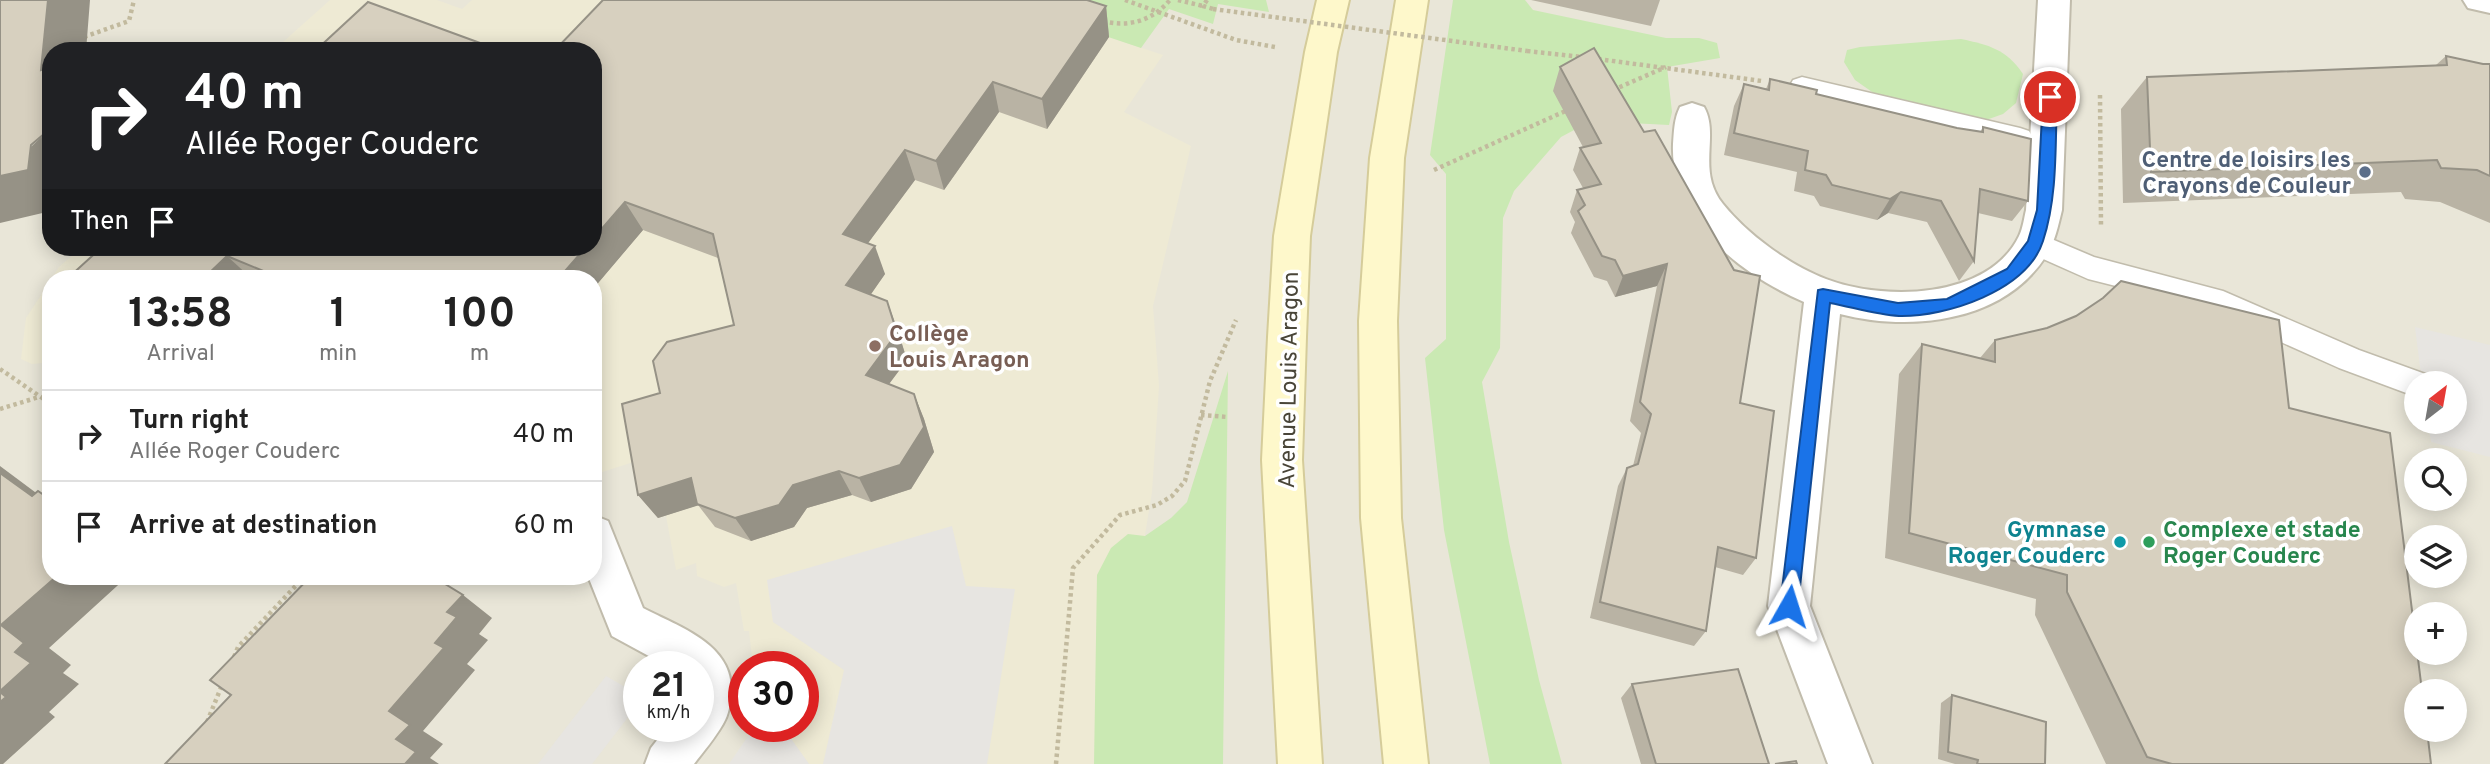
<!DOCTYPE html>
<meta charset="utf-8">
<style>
:root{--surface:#fff;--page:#f2f2f2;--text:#222;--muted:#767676;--line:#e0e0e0}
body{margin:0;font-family:Overpass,sans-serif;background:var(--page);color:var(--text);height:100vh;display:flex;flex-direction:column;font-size:26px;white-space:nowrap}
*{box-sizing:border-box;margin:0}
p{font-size:23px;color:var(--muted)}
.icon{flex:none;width:38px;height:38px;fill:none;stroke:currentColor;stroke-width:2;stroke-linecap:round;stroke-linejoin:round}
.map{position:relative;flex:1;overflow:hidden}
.details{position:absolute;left:42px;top:270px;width:560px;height:315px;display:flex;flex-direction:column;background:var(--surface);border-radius:28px;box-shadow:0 4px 18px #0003}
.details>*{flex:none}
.banner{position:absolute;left:42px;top:42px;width:560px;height:214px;border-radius:28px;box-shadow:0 4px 18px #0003;background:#202124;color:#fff;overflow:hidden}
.needle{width:46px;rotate:31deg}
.tools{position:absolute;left:2404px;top:371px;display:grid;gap:14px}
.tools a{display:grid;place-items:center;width:63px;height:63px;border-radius:50%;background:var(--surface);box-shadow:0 4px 18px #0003;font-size:35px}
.speed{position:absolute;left:623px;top:651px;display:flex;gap:14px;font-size:35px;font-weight:700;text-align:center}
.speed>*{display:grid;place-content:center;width:91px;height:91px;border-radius:50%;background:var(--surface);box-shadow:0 4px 18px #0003;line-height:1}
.speed small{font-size:18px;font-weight:400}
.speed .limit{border:10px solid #d22;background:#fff;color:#111}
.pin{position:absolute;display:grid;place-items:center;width:60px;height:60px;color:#fff;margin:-30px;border:4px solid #fff;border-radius:50%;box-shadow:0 2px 7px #0007}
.me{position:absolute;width:77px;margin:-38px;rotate:6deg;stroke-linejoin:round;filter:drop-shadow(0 0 5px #0008)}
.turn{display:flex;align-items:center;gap:24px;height:147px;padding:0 28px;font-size:32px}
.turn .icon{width:91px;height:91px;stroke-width:2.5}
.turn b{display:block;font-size:49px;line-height:60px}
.then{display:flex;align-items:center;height:66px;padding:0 28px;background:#0003;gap:14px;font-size:26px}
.eta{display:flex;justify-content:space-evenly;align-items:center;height:119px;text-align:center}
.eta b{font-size:42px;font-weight:700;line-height:49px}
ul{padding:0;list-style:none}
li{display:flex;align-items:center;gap:21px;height:91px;padding:0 28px;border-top:2px solid var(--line)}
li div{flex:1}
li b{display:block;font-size:26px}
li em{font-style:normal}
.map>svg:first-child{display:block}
.residential{fill:#e9e6d8;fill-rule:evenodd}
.education{fill:#eeead4}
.green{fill:#cae9b3}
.parking{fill:#e7e5e1}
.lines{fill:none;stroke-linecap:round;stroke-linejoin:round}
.lane-casing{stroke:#c1bcac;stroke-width:3}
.street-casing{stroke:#c1bcac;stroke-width:4}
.secondary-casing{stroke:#d5cc9a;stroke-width:4}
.path{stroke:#c2ba9e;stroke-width:4.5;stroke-dasharray:3.5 3.5;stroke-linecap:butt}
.lane{fill:#fff;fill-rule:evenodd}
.street{fill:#fff;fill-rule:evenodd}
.secondary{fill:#fef8cb;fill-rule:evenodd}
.path-bridge{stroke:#c2ba9e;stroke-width:4.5;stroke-dasharray:3.5 3.5;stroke-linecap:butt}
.wall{fill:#b9b3a4}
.shaded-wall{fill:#969286}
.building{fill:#d7d0bf;stroke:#969286;stroke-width:2}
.route{fill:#1a73e8;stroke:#114b97;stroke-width:2}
.service-dot{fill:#5c6f8a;stroke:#fff;stroke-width:2.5}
.education-dot{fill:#8d6e63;stroke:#fff;stroke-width:2.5}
.culture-dot{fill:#0f9aa8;stroke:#fff;stroke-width:2.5}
.leisure-dot{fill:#2e9e5b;stroke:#fff;stroke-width:2.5}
.labels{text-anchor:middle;stroke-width:7;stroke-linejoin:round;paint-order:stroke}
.service-label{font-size:23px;font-weight:bold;fill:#4e5e75;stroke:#fff;text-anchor:end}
.education-label{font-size:23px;font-weight:bold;fill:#785e54;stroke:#fff;text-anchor:start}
.street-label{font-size:23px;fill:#494538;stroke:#fff}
.culture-label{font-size:23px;font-weight:bold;fill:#0d838f;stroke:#fff;text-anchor:end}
.leisure-label{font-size:23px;font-weight:bold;fill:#27864d;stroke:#fff;text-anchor:start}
</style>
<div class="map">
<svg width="2490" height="764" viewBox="0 0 2490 764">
<rect width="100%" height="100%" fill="#f5f3ea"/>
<path class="residential" d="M0,0H2490V764H0ZM51,51H593V247H51ZM51,278H593V576H51ZM2417,383H2455V422H2417ZM2417,460H2455V499H2417ZM2417,537H2455V576H2417ZM2417,614H2455V653H2417ZM639,667H698V726H639ZM744,667H803V726H744ZM2417,691H2455V730H2417Z"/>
<g class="education">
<path d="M330,0H437L462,9L472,0H998L1163,55L1124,112L1191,146L1153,306L1159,386L1152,492L1145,535L1134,764H809L782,726H803V667H753L749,631H744L736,583L724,587L697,576L696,563L676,570L666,516L658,518L646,458L593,475V278H52L59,267L82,247H593V51H249L283,42Z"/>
<path d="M51,280V367L43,363L32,364L21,359L26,318Z"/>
</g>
<g class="green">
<path d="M998,0H1266L1269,12L1218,4L1213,24L1169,9L1141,48Z"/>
<path d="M1453,0H1525L1533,10L1666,38H1699L1717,43L1720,58L1667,67L1672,112L1669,125L1591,121L1561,137L1514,191L1503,218L1500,348L1482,382L1509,542L1539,680L1562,764H1490L1444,530L1425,358L1446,339V174L1430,155Z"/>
<path d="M1961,39C1989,45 2006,49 2023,74L2016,103L2003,114L1986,120L1964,119L1875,94L1855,80L1844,62L1847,50L1860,47Z"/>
<path d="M1228,371L1223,764H1094L1097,575L1111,548L1128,534L1145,536L1171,518L1187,502Z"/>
</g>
<g class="parking">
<path d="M2415,327L2490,345V457L2431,442L2428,422H2455V383H2422Z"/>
<path d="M952,526L966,586L1015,589L987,764H823L844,670L773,622L767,580Z"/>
<path d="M606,676L639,695V703L592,764H538Z"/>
<path d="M755,726H782L809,764H729Z"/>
</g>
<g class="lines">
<g class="lane-casing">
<g id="lane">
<path d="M1802,77L2020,128L2029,131L2033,138L2029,145L2020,148L1793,94L1789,87L1793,80Z"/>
<path d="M2035,232L2094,257L2223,291L2359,350L2428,375L2432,383H2417V397L2339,368L2207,309L2088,279L2025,251L2021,243L2025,235Z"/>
</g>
</g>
<g class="street-casing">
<g id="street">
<path d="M2038,0H2070L2062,210C2058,226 2055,242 2046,256C2003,323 1910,332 1840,314L1810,606L1872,764H1828L1768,606L1804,302C1740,274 1670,220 1673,144C1674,131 1674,119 1680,107L1692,103L1704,107C1720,135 1696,171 1723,204C1747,234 1789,265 1826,279C1883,301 1988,300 2019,236C2023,228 2024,218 2026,210Z"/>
<path d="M2463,0H2490V13L2468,8Z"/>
<path d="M593,515L608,521L643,608C679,627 734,644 731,693C730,704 729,714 723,724C715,738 704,751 694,764H645L651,748L668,726H698V667H669L612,636L588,576H593Z"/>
</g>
</g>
<g class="secondary-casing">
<g id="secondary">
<path d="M1317,0H1349L1337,52L1310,236L1306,337L1302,460L1322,764H1278L1262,460L1268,337L1274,236L1305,52Z"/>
<path d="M1396,0H1428L1404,158L1397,321L1401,518L1428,764H1384L1361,518L1359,321L1370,158Z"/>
</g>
</g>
<g class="path">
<path d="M1125,0L1236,40L1275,47"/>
<path d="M1178,0L1203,6"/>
<path d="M1207,0L1203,6L1213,9"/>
<path d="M1103,21C1129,28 1153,20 1170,0"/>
<path d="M84,37L129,21L134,0"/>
<path d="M1527,51L1582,57"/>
<path d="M1598,59L1762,81"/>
<path d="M1613,90L1666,67"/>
<path d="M2100,95L2101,227"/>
<path d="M1434,170L1570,109"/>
<path d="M0,369L51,404"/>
<path d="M0,409L39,397"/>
<path d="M1201,415L1227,417"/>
<path d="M234,657L238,647L305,576"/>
<path d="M207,722L222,685"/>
<path d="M1056,764L1073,568L1120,515L1157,505L1172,496L1185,481L1210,381L1236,320"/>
</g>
<use href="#lane" class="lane"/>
<use href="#street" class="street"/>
<use href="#secondary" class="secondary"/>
<path class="path-bridge" d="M1213,9L1527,51"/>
</g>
<g class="wall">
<path d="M1531,0H1660L1651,26Z"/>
<path d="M1106,6L1109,37L1047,129L999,112L944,190L915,180L868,243L885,274L870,295L897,328L907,360L889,384L914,394L924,419L934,452L911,489L871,502L852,495L807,508L794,527L751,541L715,527L698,505L658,518L638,495L660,393L734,325L718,258L643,230L593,289V278H68L593,51Z"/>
<path d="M2446,56L2483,64H2490V223L2440,202L2405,199L2401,192L2123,203L2121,109L2147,77L2436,65Z"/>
<path d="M1560,67L1740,403L1756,558L1743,575L1715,567L1706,631L1694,646L1590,618L1618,486L1627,468L1633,466L1641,433L1630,421L1657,286L1615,297L1607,281L1594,277L1571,233L1575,222L1570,212L1577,190L1583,188L1573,170L1580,148L1583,147L1553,91Z"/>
<path d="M1770,79L1816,94L1957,128L1980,132L1983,127L2028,201L2012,221L1978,213L1974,261L1959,281L1927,222L1888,213L1877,220L1820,206L1814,196L1794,191L1797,172L1724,155L1734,106L1744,84L1766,89Z"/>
<path d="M1995,340L2289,408L2431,764H2106L2035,615L2036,599L1885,558L1899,374L1922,344L1980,358Z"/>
<path d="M1632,684L1769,764H1641L1621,698Z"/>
<path d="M1952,695L2045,764H1955L1938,759L1941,703Z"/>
</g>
<g class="shaded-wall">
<path d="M48,0H90L86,51H51V79L41,70Z"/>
<path d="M1106,6L1109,37L1047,129L1042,99Z"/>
<path d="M993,82L999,112L944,190L936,161Z"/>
<path d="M51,128V211L0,223V176Z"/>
<path d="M905,150L915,180L854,262L843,234Z"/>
<path d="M1901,192L1888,213L1877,220L1890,199Z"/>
<path d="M625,202L643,230L593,289V278H559L586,247H593V239Z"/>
<path d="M875,246L885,274L858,313L846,285Z"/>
<path d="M227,256L251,278H204Z"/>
<path d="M1667,264L1657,286L1615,297L1623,276Z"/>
<path d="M887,301L897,328L907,360L877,400L866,375Z"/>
<path d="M914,394L924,419L934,452L911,489L871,502L859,478Z"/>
<path d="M0,466L51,504L32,496L0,473Z"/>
<path d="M839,471L852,495L807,508L794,527L751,541L735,518L793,485Z"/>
<path d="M691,478L709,502L658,518L638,495Z"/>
<path d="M57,576H128L49,648L71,665L63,673L79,684L49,712L55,717L3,764H0V692L15,652L1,625Z"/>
<path d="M463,595L492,618L479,634L488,640L467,664L475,670L423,731L443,744L430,758L439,764H405L396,739L389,711L435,643L447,612Z"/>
</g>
<g class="building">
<path d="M0,0H48L41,70L51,67V128L31,145L28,170L0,176Z"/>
<path d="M603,0H1087L1106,6L1042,99L993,82L936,161L905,150L843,234L875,246L846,285L887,301L897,333L866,375L914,394L924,427L900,465L859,478L839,471L793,485L779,505L735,518L697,504L691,478L638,495L622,404L660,393L653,361L667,342L734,325L713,234L625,202L593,239V51H554Z"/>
<path d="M368,2L502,51H315Z"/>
<path d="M1594,48L1644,132L1655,130L1734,270L1760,276L1740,403L1774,411L1756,558L1718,547L1706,631L1600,602L1627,468L1638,464L1651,414L1640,402L1667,264L1623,276L1615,260L1602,256L1578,211L1585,205L1577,190L1601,184L1580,148L1601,143L1560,67Z"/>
<path d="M2446,56L2483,64H2490V176L2477,170L2441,168L2437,160L2151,172L2147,77L2447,65Z"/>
<path d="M1770,79L1817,90L1816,94L1957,128L1983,132V127L2031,139L2028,201L1980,189L1974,261L1941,201L1901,192L1890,199L1832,185L1826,175L1805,170L1808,151L1734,133L1744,84L1769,90Z"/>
<path d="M102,247H586L559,278H280L227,256L204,278H68Z"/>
<path d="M2121,281L2279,320L2289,408L2390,433L2422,691H2417V730H2427L2431,764H2172L2147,757L2067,592V575L1909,533L1922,344L1995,362V340L2047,328L2076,316L2103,298Z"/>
<path d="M0,473L32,496L38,491L51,500V576H57L1,625L24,643L15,652L31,663L0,691Z"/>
<path d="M311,576L318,580L322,576H432L463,595L447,612L457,617L435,643L444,648L389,711L410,725L396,739L416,752L405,764H165L231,695L210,680Z"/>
<path d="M1738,669L1769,764H1656L1632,684Z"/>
<path d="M0,692L6,697L0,702Z"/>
<path d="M1952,695L2046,722L2045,764H1977L1978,760L1948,752Z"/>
<path d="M1796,761L1797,764H1775Z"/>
</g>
<path class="route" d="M2050,91L2057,97C2055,144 2058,195 2043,241C2027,291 1946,317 1899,316C1877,315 1852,307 1830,303L1798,606L1795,612L1789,614L1783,612L1780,606L1818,290L1823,289L1898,303L1947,299L2007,269L2028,241L2037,210L2043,97Z"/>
<circle class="service-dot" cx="2365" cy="172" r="7"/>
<circle class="education-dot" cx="875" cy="346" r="7"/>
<circle class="culture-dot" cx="2120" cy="542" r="7"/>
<circle class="leisure-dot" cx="2149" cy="542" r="7"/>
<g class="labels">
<g class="service-label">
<text x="2351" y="167">Centre de loisirs les<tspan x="2351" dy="26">Crayons de Couleur</tspan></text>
</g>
<g class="education-label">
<text x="889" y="341">Collège<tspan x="889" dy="26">Louis Aragon</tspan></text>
</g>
<g class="street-label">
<text transform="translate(1288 380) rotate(-89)" y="8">Avenue Louis Aragon</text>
</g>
<g class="culture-label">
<text x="2106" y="537">Gymnase<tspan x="2106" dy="26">Roger Couderc</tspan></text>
</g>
<g class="leisure-label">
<text x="2163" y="537">Complexe et stade<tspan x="2163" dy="26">Roger Couderc</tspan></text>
</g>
</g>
</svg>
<div class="tools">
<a><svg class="needle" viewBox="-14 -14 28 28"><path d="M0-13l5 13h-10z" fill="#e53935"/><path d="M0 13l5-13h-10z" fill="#767676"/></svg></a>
<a><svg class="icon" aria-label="search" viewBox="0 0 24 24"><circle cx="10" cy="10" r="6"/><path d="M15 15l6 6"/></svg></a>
<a><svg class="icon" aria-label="layers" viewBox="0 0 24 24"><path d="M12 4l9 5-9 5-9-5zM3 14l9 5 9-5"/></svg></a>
<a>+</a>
<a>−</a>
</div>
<div class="speed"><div>21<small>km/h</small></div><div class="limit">30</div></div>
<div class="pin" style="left:2050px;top:97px;background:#d93025"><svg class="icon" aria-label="arrive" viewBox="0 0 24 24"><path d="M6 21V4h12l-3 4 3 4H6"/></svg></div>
<svg class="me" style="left:1789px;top:606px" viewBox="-20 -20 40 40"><path d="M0-17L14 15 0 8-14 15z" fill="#1a73e8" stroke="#fff" stroke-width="4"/></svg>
<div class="banner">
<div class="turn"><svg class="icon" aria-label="right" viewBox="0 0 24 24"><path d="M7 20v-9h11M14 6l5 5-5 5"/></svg><div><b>40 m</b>Allée Roger Couderc</div></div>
<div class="then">Then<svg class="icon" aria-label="arrive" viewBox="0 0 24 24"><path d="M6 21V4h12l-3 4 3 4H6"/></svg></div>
</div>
<section class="details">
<div class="eta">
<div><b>13:58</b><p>Arrival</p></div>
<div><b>1</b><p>min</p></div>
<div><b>100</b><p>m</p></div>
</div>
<ul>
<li><svg class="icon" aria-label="right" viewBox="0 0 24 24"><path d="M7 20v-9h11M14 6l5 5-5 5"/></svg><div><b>Turn right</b><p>Allée Roger Couderc</p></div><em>40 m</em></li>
<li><svg class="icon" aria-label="arrive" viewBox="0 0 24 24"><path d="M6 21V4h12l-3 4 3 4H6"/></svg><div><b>Arrive at destination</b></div><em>60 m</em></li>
</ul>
</section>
</div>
